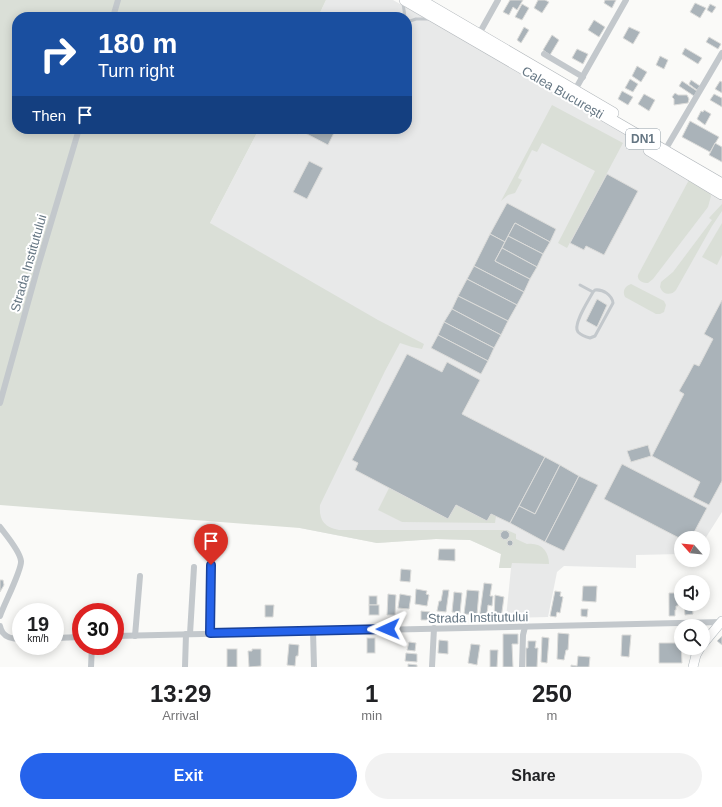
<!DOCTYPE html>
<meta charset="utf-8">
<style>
:root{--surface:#fff;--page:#f2f2f2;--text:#202124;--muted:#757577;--accent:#2563eb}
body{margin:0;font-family:Arial,sans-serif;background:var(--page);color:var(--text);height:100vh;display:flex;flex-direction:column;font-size:15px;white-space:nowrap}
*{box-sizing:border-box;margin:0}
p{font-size:13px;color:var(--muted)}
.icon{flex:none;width:22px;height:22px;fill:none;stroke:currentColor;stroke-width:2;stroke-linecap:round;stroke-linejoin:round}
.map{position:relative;height:667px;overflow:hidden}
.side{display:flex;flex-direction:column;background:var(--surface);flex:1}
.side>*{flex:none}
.hud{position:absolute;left:12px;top:12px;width:400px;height:122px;border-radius:16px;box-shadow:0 2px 10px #0003;background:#1a4fa0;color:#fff;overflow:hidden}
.needle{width:26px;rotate:297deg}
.controls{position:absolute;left:674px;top:531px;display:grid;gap:8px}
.controls a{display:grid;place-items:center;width:36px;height:36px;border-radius:50%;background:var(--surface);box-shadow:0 2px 10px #0003;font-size:20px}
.speed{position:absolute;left:12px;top:603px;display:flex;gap:8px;font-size:20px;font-weight:700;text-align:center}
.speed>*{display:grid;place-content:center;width:52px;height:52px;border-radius:50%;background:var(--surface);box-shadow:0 2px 10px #0003;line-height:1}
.speed small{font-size:10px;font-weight:400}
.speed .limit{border:6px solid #d22;background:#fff;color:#111}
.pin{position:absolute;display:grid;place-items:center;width:34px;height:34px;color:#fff;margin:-41px -17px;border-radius:50% 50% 50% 0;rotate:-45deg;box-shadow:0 0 4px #0007}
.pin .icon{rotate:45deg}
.me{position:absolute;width:44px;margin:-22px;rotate:269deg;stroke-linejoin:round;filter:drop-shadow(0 0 3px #0008)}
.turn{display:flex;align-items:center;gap:14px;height:84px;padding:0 20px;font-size:18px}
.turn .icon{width:52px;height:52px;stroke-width:2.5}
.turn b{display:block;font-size:28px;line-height:34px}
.then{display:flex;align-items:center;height:38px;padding:0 20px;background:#0003;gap:8px;font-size:15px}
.eta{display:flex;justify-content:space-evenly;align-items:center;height:68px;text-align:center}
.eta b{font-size:24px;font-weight:700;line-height:28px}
.action{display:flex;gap:8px;margin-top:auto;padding:8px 20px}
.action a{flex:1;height:46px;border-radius:24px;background:var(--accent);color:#fff;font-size:16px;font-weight:700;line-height:46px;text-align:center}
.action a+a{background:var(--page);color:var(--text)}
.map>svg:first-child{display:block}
.built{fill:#e8e9e9}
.green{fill:#dadfd7}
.building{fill:#aab3b9;stroke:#dcdcda}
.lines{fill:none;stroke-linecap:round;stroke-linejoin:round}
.secondary-casing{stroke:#b3babf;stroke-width:10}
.highway-casing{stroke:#b4b9bd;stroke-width:12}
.lane{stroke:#c3c8cc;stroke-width:3}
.street{stroke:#c3c8cc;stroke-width:6}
.secondary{stroke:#fff;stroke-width:9}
.highway{stroke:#fff;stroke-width:11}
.route-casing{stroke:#184099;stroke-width:10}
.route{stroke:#2563eb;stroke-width:7}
.labels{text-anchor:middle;stroke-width:4;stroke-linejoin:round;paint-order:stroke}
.shield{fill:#fff;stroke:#939fa8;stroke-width:1}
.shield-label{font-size:12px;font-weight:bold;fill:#657683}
.street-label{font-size:13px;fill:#657683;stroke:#fff}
</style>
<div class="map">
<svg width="722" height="667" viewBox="0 0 722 667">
<rect width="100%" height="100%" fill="#fafaf8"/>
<path class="built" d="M326,0H393L558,93L722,191V512L703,542V538H681V554L636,555V568L564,566L557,572L548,617L506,618L511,568H499L501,554L470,540L436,539L377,543L300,528L210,223L259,129H407V17H318Z"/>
<g class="green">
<path d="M0,0H326L318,17H17V129H259L210,223L378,320L424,344L422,349L412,347L400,343L385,371L320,505C319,519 323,527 339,530H507L516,534V539L527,544C541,542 549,551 549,564L512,563L511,568H499L501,554L470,540L436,539L377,543L300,528L0,505Z"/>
<path d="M552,105L623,143L567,248L558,243L595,171L542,143L537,152L532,150L518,178L522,180L515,193L508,195L501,201Z"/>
<path d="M690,178L710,193L711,196L708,207L653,279L648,283C643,283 637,281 638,275Z"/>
<path d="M722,204V211L712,226L676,290C671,296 663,295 660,287L661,282L673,272L712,220L709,218Z"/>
<path d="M722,223V255L717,265L702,257Z"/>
<path d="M631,284L664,301L666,305L664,312L660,314H656L625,297C622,291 625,286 631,284Z"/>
<path d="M389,488L448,519L456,505L487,521L491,514L496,516L495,523L402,522L378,510Z"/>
</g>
<g class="building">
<path d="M510,0H523L517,10L513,7L509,15L503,12Z"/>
<path d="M538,0H545L549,2L542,13L534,8Z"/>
<path d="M605,0H616L612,8L604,3Z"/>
<path d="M695,3L706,8L700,18L690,12Z"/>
<path d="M522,4L529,8L522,20L515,17Z"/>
<path d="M710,4L716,7L712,13L707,10Z"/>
<path d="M594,20L605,27L599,37L588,30Z"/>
<path d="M524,27L529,30L521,43L517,40Z"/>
<path d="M629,27L640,32L633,44L623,38Z"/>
<path d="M552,35L559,40L550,55L543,50Z"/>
<path d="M709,37L721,44L718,49L706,42Z"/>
<path d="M685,48L702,58L698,64L682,54Z"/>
<path d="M577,49L588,54L583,64L572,58Z"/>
<path d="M660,56L668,60L664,69L656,65Z"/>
<path d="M637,66L647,72L641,82L632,76Z"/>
<path d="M630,79L638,84L633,92L625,88Z"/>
<path d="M691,80L700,86L697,90L689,84Z"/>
<path d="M682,81L697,91L694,96L679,86Z"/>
<path d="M720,81L722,82V93L715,89Z"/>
<path d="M622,91L633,97L628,105L618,99Z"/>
<path d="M675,93L678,95H687L689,99L688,103L674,105V99L672,97Z"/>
<path d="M644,94L655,100L649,111L638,104Z"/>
<path d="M714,94L722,98V107L710,100Z"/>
<path d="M704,110L711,114L705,125L697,119L701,111L703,112Z"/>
<path d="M690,121L719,137L710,152L682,137Z"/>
<path d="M287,129H300L298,134Z"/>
<path d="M307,129H336L328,145L305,133Z"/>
<path d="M715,143L722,147V162L709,155Z"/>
<path d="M309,161L323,168L307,199L293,192Z"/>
<path d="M607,174L638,191L604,255L586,246L584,250L570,243Z"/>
<path d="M507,203L556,229L550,242L515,223L505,242L490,234Z"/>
<path d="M515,223L550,242L543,254L508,236Z"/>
<path d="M490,234L505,242L495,261L530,279L524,292L474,266Z"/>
<path d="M508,236L543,254L537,267L502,248Z"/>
<path d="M502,248L537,267L530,279L495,261Z"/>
<path d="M474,266L524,292L517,305L467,279Z"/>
<path d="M467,279L517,305L508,321L458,296Z"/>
<path d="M458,296L508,321L501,335L452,309Z"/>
<path d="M597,299L607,305L597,327L586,321Z"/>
<path d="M722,300V481L709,505L693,497L700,482L652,456L684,394L679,391L687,377L694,364L699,366L713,339L704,334Z"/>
<path d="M452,309L501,335L494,348L444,322Z"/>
<path d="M444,322L494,348L488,361L438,335Z"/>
<path d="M438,335L488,361L481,374L431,348Z"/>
<path d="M407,354L442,372L447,362L480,380L462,414L545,457L510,523L491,514L487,521L456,505L448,519L355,470L358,463L352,460Z"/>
<path d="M648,445L651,456L631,462L627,451Z"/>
<path d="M545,457L560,465L535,514L519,506Z"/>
<path d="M622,464L707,508L691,538L681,539L604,499Z"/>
<path d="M560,465L579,476L545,542L510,523L519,506L535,514Z"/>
<path d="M579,476L598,485L564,551L545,542Z"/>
<circle cx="505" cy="535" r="4.5"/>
<circle cx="510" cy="543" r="3"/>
<path d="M439,549H455V561L438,560Z"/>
<path d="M401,569L411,570L410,582L400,581Z"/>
<path d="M0,580H3L4,585L0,592Z"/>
<path d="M484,583L492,584L490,596H493L492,606L488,605L487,614L485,613L484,620H479Z"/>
<path d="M583,586H597L596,602L582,601Z"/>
<path d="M416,589L427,591L426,594L429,595L427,606L415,604Z"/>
<path d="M443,590H449L446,612L437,611L439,601H441Z"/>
<path d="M467,590L479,591L477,615L464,614Z"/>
<path d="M555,591L561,592L560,596L563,597L560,613L557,612L556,617L550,616Z"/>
<path d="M454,592L462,593L460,613L452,612Z"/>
<path d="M669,593H678V606H676V610H675V616H669Z"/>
<path d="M388,594L396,595L395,615H387Z"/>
<path d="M400,594L411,596L409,609L398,608Z"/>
<path d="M495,595L504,597L501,619L494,618Z"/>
<rect x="369" y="596" width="8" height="9"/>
<path d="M684,604H692L693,614L685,615Z"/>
<path d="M265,605H274L273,617H265Z"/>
<rect x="369" y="605" width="10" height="10"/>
<path d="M581,609H588L587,617L581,616Z"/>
<path d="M421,611L430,612L429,620H421Z"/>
<path d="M558,633L569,634L568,650H566L564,660L557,659Z"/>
<path d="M503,634H518V644H512L513,667H503Z"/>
<path d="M622,635H631L629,657L621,656Z"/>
<path d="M722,636V645L717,641Z"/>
<path d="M542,637L549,638L547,663L541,662Z"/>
<rect x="367" y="638" width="8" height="15"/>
<path d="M439,640L448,641V654L438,653Z"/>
<path d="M528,641H536L535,648H538L537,667H526V648H528Z"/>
<path d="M409,642L416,643L415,651L407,650Z"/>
<path d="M659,643H681L682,663H659Z"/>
<path d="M289,644L299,645L298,656H296L295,666L287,665Z"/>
<path d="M471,644L480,645L477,665L468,663Z"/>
<rect x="227" y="649" width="10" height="18"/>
<path d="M252,649H261V666L249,667L248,651H252Z"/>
<path d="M490,650H498L497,667H490Z"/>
<path d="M406,653L417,654V662L405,661Z"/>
<path d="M578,656L590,657L589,667H571V665L577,666Z"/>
<path d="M408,664L417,665V667H408Z"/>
</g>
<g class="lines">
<g class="secondary-casing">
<g id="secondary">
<path d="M703,644L722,621"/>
<path d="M693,667L696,655L700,648"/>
</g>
</g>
<g class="highway-casing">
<g id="highway">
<path d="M405,0L722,184"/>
<path d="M420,0L613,113"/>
<path d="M649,150L722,194"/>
</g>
</g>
<g class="lane">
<path d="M403,3L405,17"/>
<path d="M407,22L416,19H429"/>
<path d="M580,285L593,292C589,300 572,325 578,332C581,335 586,337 590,338L595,336L613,303C612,295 603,289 595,290L593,292"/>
</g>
<g class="street">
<path d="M113,17L118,0"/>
<path d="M479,34L498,0"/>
<path d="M544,54L583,77"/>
<path d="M575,90L626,0"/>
<path d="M668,145L722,53"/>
<path d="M0,403L39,263L79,129"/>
<path d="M0,527C6,535 20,551 21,561C22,570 4,604 0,616"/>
<path d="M0,626C2,637 11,639 21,639"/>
<path d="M313,631L314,667"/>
<path d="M210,633L211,565"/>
<path d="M190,634L194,567"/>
<path d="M115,636L722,622"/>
<path d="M135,636L140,576"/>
<path d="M55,638L81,637"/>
<path d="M91,667L92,646"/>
<path d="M185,667L186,634"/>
<path d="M432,667L434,628"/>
<path d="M522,667L523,635L525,627"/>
</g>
<use href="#secondary" class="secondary"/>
<use href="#highway" class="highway"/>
</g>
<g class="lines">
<g class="route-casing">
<path id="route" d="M211,565L210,633L388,629"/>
</g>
<use href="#route" class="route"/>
</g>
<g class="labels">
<rect class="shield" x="626" y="129" width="34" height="20" rx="3"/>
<g class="shield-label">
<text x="643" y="143">DN1</text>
</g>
<g class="street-label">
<text transform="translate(563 92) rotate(30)" y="5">Calea București</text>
<text transform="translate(28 263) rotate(-74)" y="5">Strada Institutului</text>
<text transform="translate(478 617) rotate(-1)" y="5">Strada Institutului</text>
</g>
</g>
</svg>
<div class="controls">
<a><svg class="needle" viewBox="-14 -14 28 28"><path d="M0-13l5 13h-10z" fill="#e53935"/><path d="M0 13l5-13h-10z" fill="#757577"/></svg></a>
<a><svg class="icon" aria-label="sound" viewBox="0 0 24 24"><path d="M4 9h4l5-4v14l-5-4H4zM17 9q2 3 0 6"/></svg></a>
<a><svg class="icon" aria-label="search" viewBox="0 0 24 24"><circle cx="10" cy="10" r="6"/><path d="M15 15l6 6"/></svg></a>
</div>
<div class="speed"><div>19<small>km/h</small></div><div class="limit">30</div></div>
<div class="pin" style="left:211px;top:565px;background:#d93025"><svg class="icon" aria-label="arrive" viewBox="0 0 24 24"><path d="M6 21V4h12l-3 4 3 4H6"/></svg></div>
<svg class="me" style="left:388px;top:629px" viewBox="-20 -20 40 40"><path d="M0-17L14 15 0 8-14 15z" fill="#2563eb" stroke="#fff" stroke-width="4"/></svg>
<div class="hud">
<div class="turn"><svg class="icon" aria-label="right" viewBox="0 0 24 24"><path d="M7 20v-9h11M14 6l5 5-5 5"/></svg><div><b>180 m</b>Turn right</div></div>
<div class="then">Then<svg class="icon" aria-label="arrive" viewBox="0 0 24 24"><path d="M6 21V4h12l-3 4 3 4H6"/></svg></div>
</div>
</div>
<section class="side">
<div class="eta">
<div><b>13:29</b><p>Arrival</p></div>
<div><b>1</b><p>min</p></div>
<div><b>250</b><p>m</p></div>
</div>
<div class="action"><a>Exit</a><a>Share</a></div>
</section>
